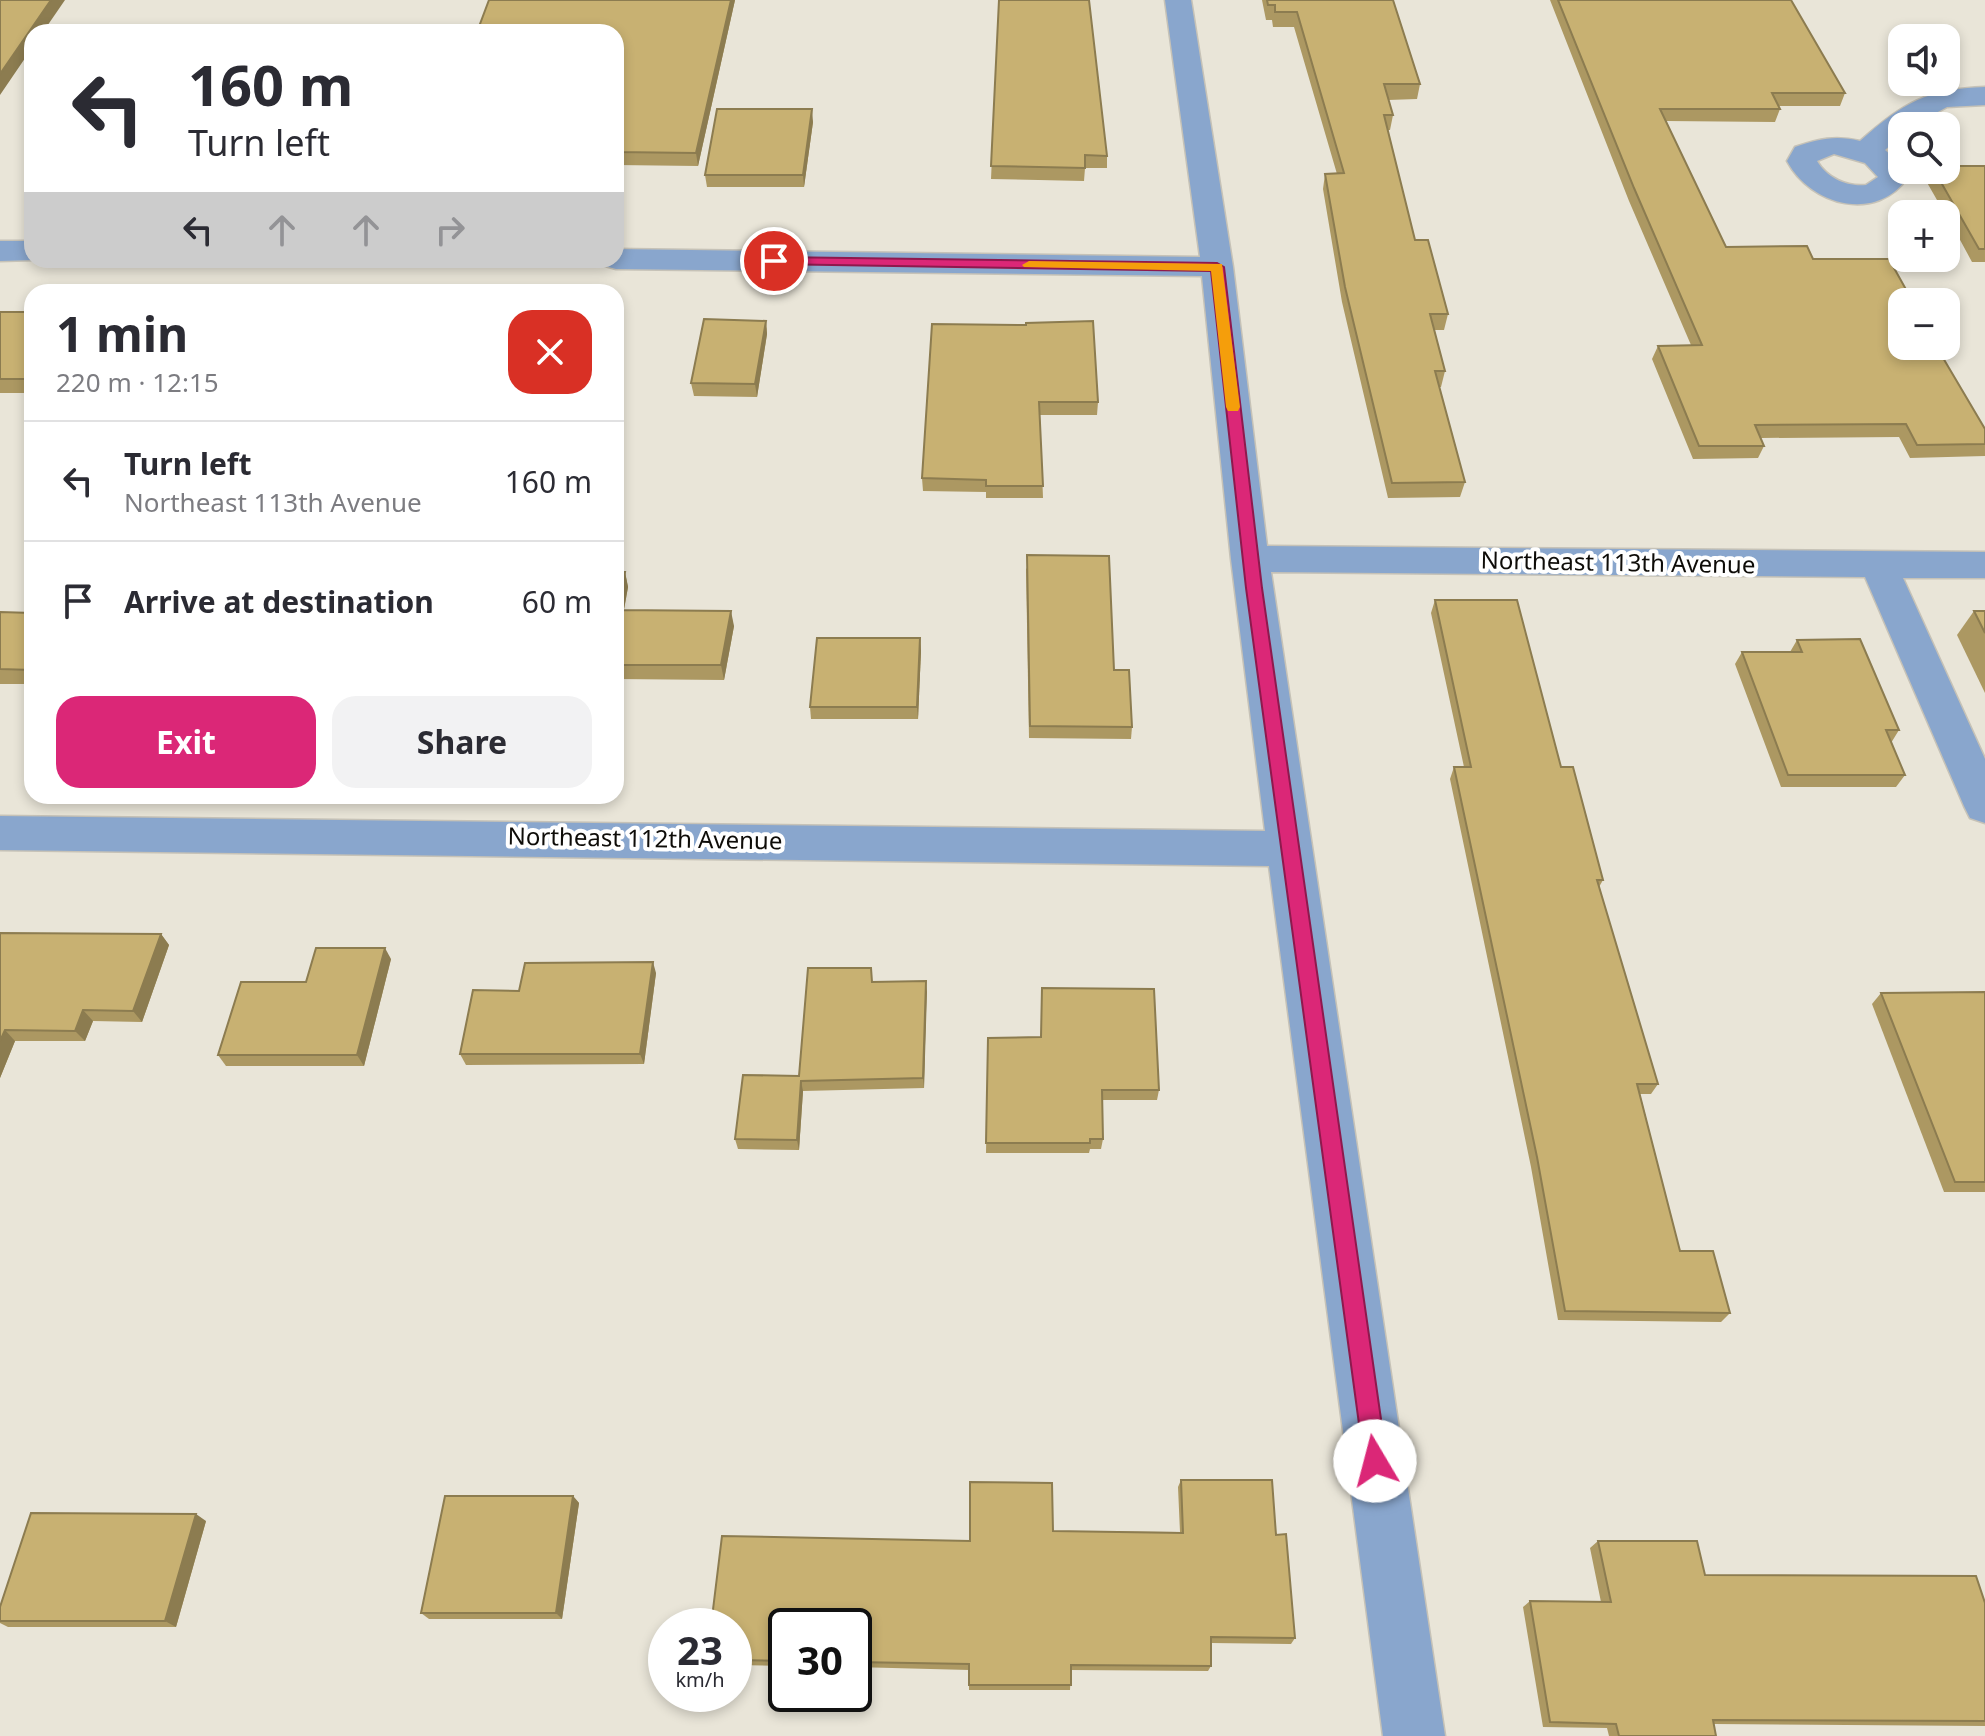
<!DOCTYPE html>
<meta charset="utf-8">
<style>
:root{--surface:#fff;--page:#f2f2f3;--text:#2b2b33;--muted:#7c7c81;--line:#e1e1e2;--accent:#db2777}
body{margin:0;font-family:"Noto Sans",sans-serif;background:var(--page);color:var(--text);height:100vh;display:flex;flex-direction:column;font-size:30px;white-space:nowrap}
*{box-sizing:border-box;margin:0}
p{font-size:26px;color:var(--muted)}
.icon{flex:none;width:44px;height:44px;fill:none;stroke:currentColor;stroke-width:2;stroke-linecap:round;stroke-linejoin:round}
.map{position:relative;flex:1;overflow:hidden}
.side{position:absolute;left:24px;top:284px;width:600px;height:520px;display:flex;flex-direction:column;background:var(--surface);border-radius:24px;box-shadow:0 4px 12px #0003}
.side>*{flex:none}
.guide{position:absolute;left:24px;top:24px;width:600px;height:244px;border-radius:24px;box-shadow:0 4px 12px #0003;background:#fff;color:var(--text);overflow:hidden}
.fabs{position:absolute;left:1888px;top:24px;display:grid;gap:16px}
.fabs a{display:grid;place-items:center;width:72px;height:72px;border-radius:16px;background:var(--surface);box-shadow:0 4px 12px #0003;font-size:40px}
.speed{position:absolute;left:648px;top:1608px;display:flex;gap:16px;font-size:40px;font-weight:700;text-align:center}
.speed>*{display:grid;place-content:center;width:104px;height:104px;border-radius:50%;background:var(--surface);box-shadow:0 4px 12px #0003;line-height:1}
.speed small{font-size:20px;font-weight:400}
.speed .limit{border:4px solid #111;border-radius:12px;background:#fff;color:#111}
.pin{position:absolute;display:grid;place-items:center;width:68px;height:68px;color:#fff;margin:-34px;border:4px solid #fff;border-radius:50%;box-shadow:0 2px 8px #0007}
.me{position:absolute;width:88px;margin:-44px;rotate:352deg;stroke-linejoin:round;filter:drop-shadow(0 0 6px #0008)}
.turn{display:flex;align-items:center;gap:28px;height:168px;padding:0 32px;font-size:36px}
.turn .icon{width:104px;height:104px;stroke-width:2.5}
.turn b{display:block;font-size:56px;line-height:68px}
.lanes{display:flex;align-items:center;height:76px;padding:0 32px;background:#0003;justify-content:center;gap:40px;direction:ltr}
.lanes .off{opacity:.35}
.round{display:grid;place-items:center;flex:none;width:84px;height:84px;border-radius:24px;background:var(--page)}
.overview{display:flex;align-items:center;justify-content:space-between;height:136px;padding:0 32px}
h1{font-size:48px;font-weight:700;line-height:60px}
.button{display:flex;gap:16px;margin-top:auto;padding:16px 32px}
.button a{flex:1;height:92px;border-radius:24px;background:var(--accent);color:#fff;font-size:32px;font-weight:700;line-height:92px;text-align:center}
.button a+a{background:var(--page);color:var(--text)}
ul{padding:0;list-style:none}
li{display:flex;align-items:center;gap:24px;height:120px;padding:0 32px;border-top:2px solid var(--line)}
li div{flex:1}
li b{display:block;font-size:30px}
li em{font-style:normal}
.map>svg:first-child{display:block}
.lines{fill:none;stroke-linecap:round;stroke-linejoin:round}
.minor-casing{stroke:#c6c2b7;stroke-width:3}
.minor{fill:#89a6cd;fill-rule:evenodd}
.wall{fill:#ac9862}
.shaded-wall{fill:#8c7c50}
.building{fill:#c8b172;stroke:#8c7c50;stroke-width:2}
.route{fill:#db2777;stroke:#8e194d;stroke-width:2}
.slow{fill:#f59e0b}
.labels{text-anchor:middle;stroke-width:8;stroke-linejoin:round;paint-order:stroke}
.street-label{font-size:24px;fill:#0e0c08;stroke:#fff}
</style>
<div class="map">
<svg width="1985" height="1736" viewBox="0 0 1985 1736">
<rect width="100%" height="100%" fill="#e9e5d8"/>
<g class="lines">
<g class="minor-casing">
<g id="minor">
<path d="M1165,0H1191L1233,267L1267,546L1985,552V578H1903L1985,759V823L1970,818L1964,806L1865,577L1271,572L1445,1736H1383L1269,866L0,850V816L1265,831L1231,559L1202,276L616,269L605,266L601,260H616V249L1200,257Z"/>
<path d="M1985,87V105L1947,107L1912,126H1902V135L1885,150L1899,162L1908,177C1877,223 1811,206 1787,161L1795,147C1819,139 1835,135 1860,141C1903,103 1926,89 1985,87ZM1834,154L1865,163L1878,177L1866,185C1847,187 1827,178 1817,161Z"/>
<path d="M0,241H32L34,260L0,261Z"/>
</g>
</g>
<use href="#minor" class="minor"/>
</g>
<g class="wall">
<path d="M489,0H735L698,166L616,165V32Z"/>
<path d="M999,0L1107,156V168H1085L1084,181L991,179Z"/>
<path d="M1262,0H1393L1420,84L1417,99L1388,100L1393,115L1390,130H1388L1415,240L1448,314L1444,330H1434L1445,371L1441,387H1439L1465,482L1460,497L1388,498L1342,302L1323,189L1325,174H1337L1294,27H1273L1272,20H1266Z"/>
<path d="M1550,0H1791L1845,93L1840,106H1778L1780,109L1775,122L1666,121L1726,247L1813,259L1945,362L1985,429V456L1910,458L1899,437L1761,438L1764,446L1758,458L1693,459L1652,359L1658,346L1691,345L1629,201Z"/>
<path d="M813,122L804,187H707L705,175Z"/>
<path d="M1985,166V262H1972L1946,214H1945L1925,179L1929,170H1946Z"/>
<rect x="0" y="312" width="32" height="81"/>
<path d="M766,321L767,334L757,397L694,396L691,383Z"/>
<path d="M932,324L1098,402L1097,415H1040L1043,498H986V492L923,491L922,478Z"/>
<path d="M1026,568L1114,670L1132,727L1131,739L1029,738Z"/>
<path d="M616,572H625L628,587L624,610L734,626L724,680L616,679Z"/>
<path d="M1435,600L1561,767L1603,880L1599,887L1658,1084L1651,1094H1640L1680,1251L1730,1313L1721,1322L1558,1320L1531,1167L1450,779L1454,767H1464L1431,613Z"/>
<path d="M1974,611H1985V693L1957,635Z"/>
<path d="M0,612L32,613V684H0Z"/>
<path d="M920,638L921,651L918,719H811L810,707Z"/>
<path d="M1797,640L1899,730L1891,743L1905,775L1896,787H1781L1735,664L1742,652H1790Z"/>
<path d="M0,933L161,934L169,945L142,1022L93,1021L85,1041H15L0,1078Z"/>
<path d="M391,959L364,1066H226L218,1055L306,982Z"/>
<path d="M656,973L644,1064L466,1065L460,1054L519,991Z"/>
<path d="M926,981L924,1088L803,1091L799,1150L738,1149L735,1139L799,1076L872,982Z"/>
<path d="M1985,992V1192H1944L1872,1004L1881,993Z"/>
<path d="M988,1038L1159,1090L1157,1100H1102L1103,1139L1101,1149H1090L1089,1153H986Z"/>
<path d="M1181,1480L1276,1535L1295,1638L1291,1644L1211,1643V1666L1208,1671L1071,1670L1070,1690H969V1670L854,1667V1626H786V1666L734,1665V1626L970,1541L1053,1531L1180,1532L1178,1487Z"/>
<path d="M573,1496L579,1503L562,1619H429L421,1613Z"/>
<path d="M206,1521L176,1627H8L0,1623V1607Z"/>
<path d="M1598,1541L1705,1575L1985,1603V1726L1714,1724L1716,1736H1609L1607,1728L1543,1727L1523,1607L1530,1601L1601,1602L1590,1548Z"/>
</g>
<g class="shaded-wall">
<path d="M51,0H65L43,32H32V48L0,95V74Z"/>
<path d="M731,0H735L698,166L696,153Z"/>
<path d="M812,109L813,122L804,187L803,175Z"/>
<path d="M766,321L767,334L757,397L755,384Z"/>
<path d="M625,572L628,587L621,625L617,610Z"/>
<path d="M731,611L734,626L724,680L721,665Z"/>
<path d="M920,638L921,651L918,719L917,707Z"/>
<path d="M161,934L169,945L142,1022L133,1011Z"/>
<path d="M385,948L391,959L364,1066L357,1055Z"/>
<path d="M653,962L656,973L644,1064L640,1054Z"/>
<path d="M926,981L927,992L924,1088L923,1078Z"/>
<path d="M83,1010L93,1021L85,1041L75,1031Z"/>
<path d="M5,1030L15,1041L0,1078V1041Z"/>
<path d="M801,1081L803,1091L799,1150L797,1140Z"/>
<path d="M573,1496L579,1503L562,1619L556,1613Z"/>
<path d="M196,1514L206,1521L176,1627L165,1621Z"/>
</g>
<g class="building">
<path d="M0,0H51L0,74Z"/>
<path d="M489,0H731L696,153L616,152V32H477Z"/>
<path d="M999,0H1089L1107,156L1085,155V168L991,166Z"/>
<path d="M1267,0H1393L1420,84H1384L1393,115H1384L1415,240H1428L1448,314H1430L1445,371H1435L1465,482L1392,483L1345,287L1325,174L1344,173L1297,12H1275V5H1268Z"/>
<path d="M1558,0H1791L1845,93H1772L1780,109H1660L1726,247L1807,246L1813,259H1889L1913,302H1902V346H1936L1985,429V444L1917,445L1906,424L1755,425L1764,446H1699L1658,346L1702,345L1634,188Z"/>
<path d="M717,109H812L803,175H705Z"/>
<path d="M1946,166H1985V249H1979L1934,170H1946Z"/>
<rect x="0" y="312" width="32" height="67"/>
<path d="M704,319L766,321L755,384L691,383Z"/>
<path d="M1093,321L1098,402H1039L1043,486H986V480L922,478L932,324L1026,325V323Z"/>
<path d="M1027,555L1109,556L1114,670H1129L1132,727L1030,726Z"/>
<path d="M616,572H625L617,610L731,611L721,665H616Z"/>
<path d="M1435,600H1517L1561,767H1573L1603,880H1597L1658,1084H1637L1680,1251H1713L1730,1313L1565,1311L1537,1157L1454,767H1471Z"/>
<path d="M1974,611H1985V633Z"/>
<path d="M0,612L32,613V670L0,669Z"/>
<path d="M817,638H920L917,707H810Z"/>
<path d="M1860,639L1899,730H1886L1905,775H1788L1742,652H1802L1797,640Z"/>
<path d="M0,933L161,934L133,1011L83,1010L75,1031L5,1030L0,1041Z"/>
<path d="M316,948H385L357,1055H218L241,982H306Z"/>
<path d="M653,962L640,1054H460L473,990L519,991L525,963Z"/>
<path d="M808,968H871L872,982L926,981L923,1078L801,1081L797,1140L735,1139L743,1075L799,1076Z"/>
<path d="M1042,988L1154,989L1159,1090H1102L1103,1139H1090V1143H986L988,1038L1041,1037Z"/>
<path d="M1985,992V1182H1955L1881,993Z"/>
<path d="M1181,1480H1272L1276,1535L1286,1534L1295,1638L1211,1637V1666L1071,1665V1685H969V1664L854,1662V1626H786V1661L734,1660V1626H711L722,1536L970,1541V1482L1052,1483L1053,1531L1183,1533Z"/>
<path d="M445,1496H573L556,1613H421Z"/>
<path d="M31,1513L196,1514L165,1621H0V1607Z"/>
<path d="M1598,1541H1697L1705,1575L1976,1576L1985,1603V1721L1713,1720L1716,1736H1619L1616,1724L1550,1722L1530,1601L1611,1602Z"/>
</g>
<path class="route" d="M774,257L1217,263L1224,267L1262,588L1387,1461L1384,1469L1375,1472L1367,1469L1364,1461L1246,588L1211,271L770,264L768,261Z"/>
<path class="slow" d="M1029,261L1222,264L1240,407L1238,411H1228L1226,407L1211,271L1024,267L1022,265Z"/>
<g class="labels">
<g class="street-label">
<text transform="translate(1618 563) rotate(1)" y="8">Northeast 113th Avenue</text>
<text transform="translate(645 839) rotate(1)" y="8">Northeast 112th Avenue</text>
</g>
</g>
</svg>
<div class="fabs">
<a><svg class="icon" aria-label="sound" viewBox="0 0 24 24"><path d="M4 9h4l5-4v14l-5-4H4zM17 9q2 3 0 6"/></svg></a>
<a><svg class="icon" aria-label="search" viewBox="0 0 24 24"><circle cx="10" cy="10" r="6"/><path d="M15 15l6 6"/></svg></a>
<a>+</a>
<a>−</a>
</div>
<div class="speed"><div>23<small>km/h</small></div><div class="limit">30</div></div>
<div class="pin" style="left:774px;top:261px;background:#d93025"><svg class="icon" aria-label="arrive" viewBox="0 0 24 24"><path d="M6 21V4h12l-3 4 3 4H6"/></svg></div>
<svg class="me" style="left:1375px;top:1461px" viewBox="-20 -20 40 40"><circle r="19" fill="#fff"/><path d="M0-13L10 11 0 6-10 11z" fill="#db2777"/></svg>
<div class="guide">
<div class="turn"><svg class="icon" aria-label="left" viewBox="0 0 24 24"><path d="M17 20v-9H6M10 6l-5 5 5 5"/></svg><div><b>160 m</b>Turn left</div></div>
<div class="lanes"><svg class="icon" aria-label="left" viewBox="0 0 24 24"><path d="M17 20v-9H6M10 6l-5 5 5 5"/></svg><svg class="icon off" aria-label="ahead" viewBox="0 0 24 24"><path d="M12 20V5M6 11l6-6 6 6"/></svg><svg class="icon off" aria-label="ahead" viewBox="0 0 24 24"><path d="M12 20V5M6 11l6-6 6 6"/></svg><svg class="icon off" aria-label="right" viewBox="0 0 24 24"><path d="M7 20v-9h11M14 6l5 5-5 5"/></svg></div>
</div>
<section class="side">
<div class="overview"><div><h1>1 min</h1><p>220 m · 12:15</p></div><a class="round" style="background:#d93025;color:#fff"><svg class="icon" aria-label="close" viewBox="0 0 24 24"><path d="M6 6l12 12M18 6L6 18"/></svg></a></div>
<ul>
<li><svg class="icon" aria-label="left" viewBox="0 0 24 24"><path d="M17 20v-9H6M10 6l-5 5 5 5"/></svg><div><b>Turn left</b><p>Northeast 113th Avenue</p></div><em>160 m</em></li>
<li><svg class="icon" aria-label="arrive" viewBox="0 0 24 24"><path d="M6 21V4h12l-3 4 3 4H6"/></svg><div><b>Arrive at destination</b></div><em>60 m</em></li>
</ul>
<div class="button"><a>Exit</a><a>Share</a></div>
</section>
</div>
